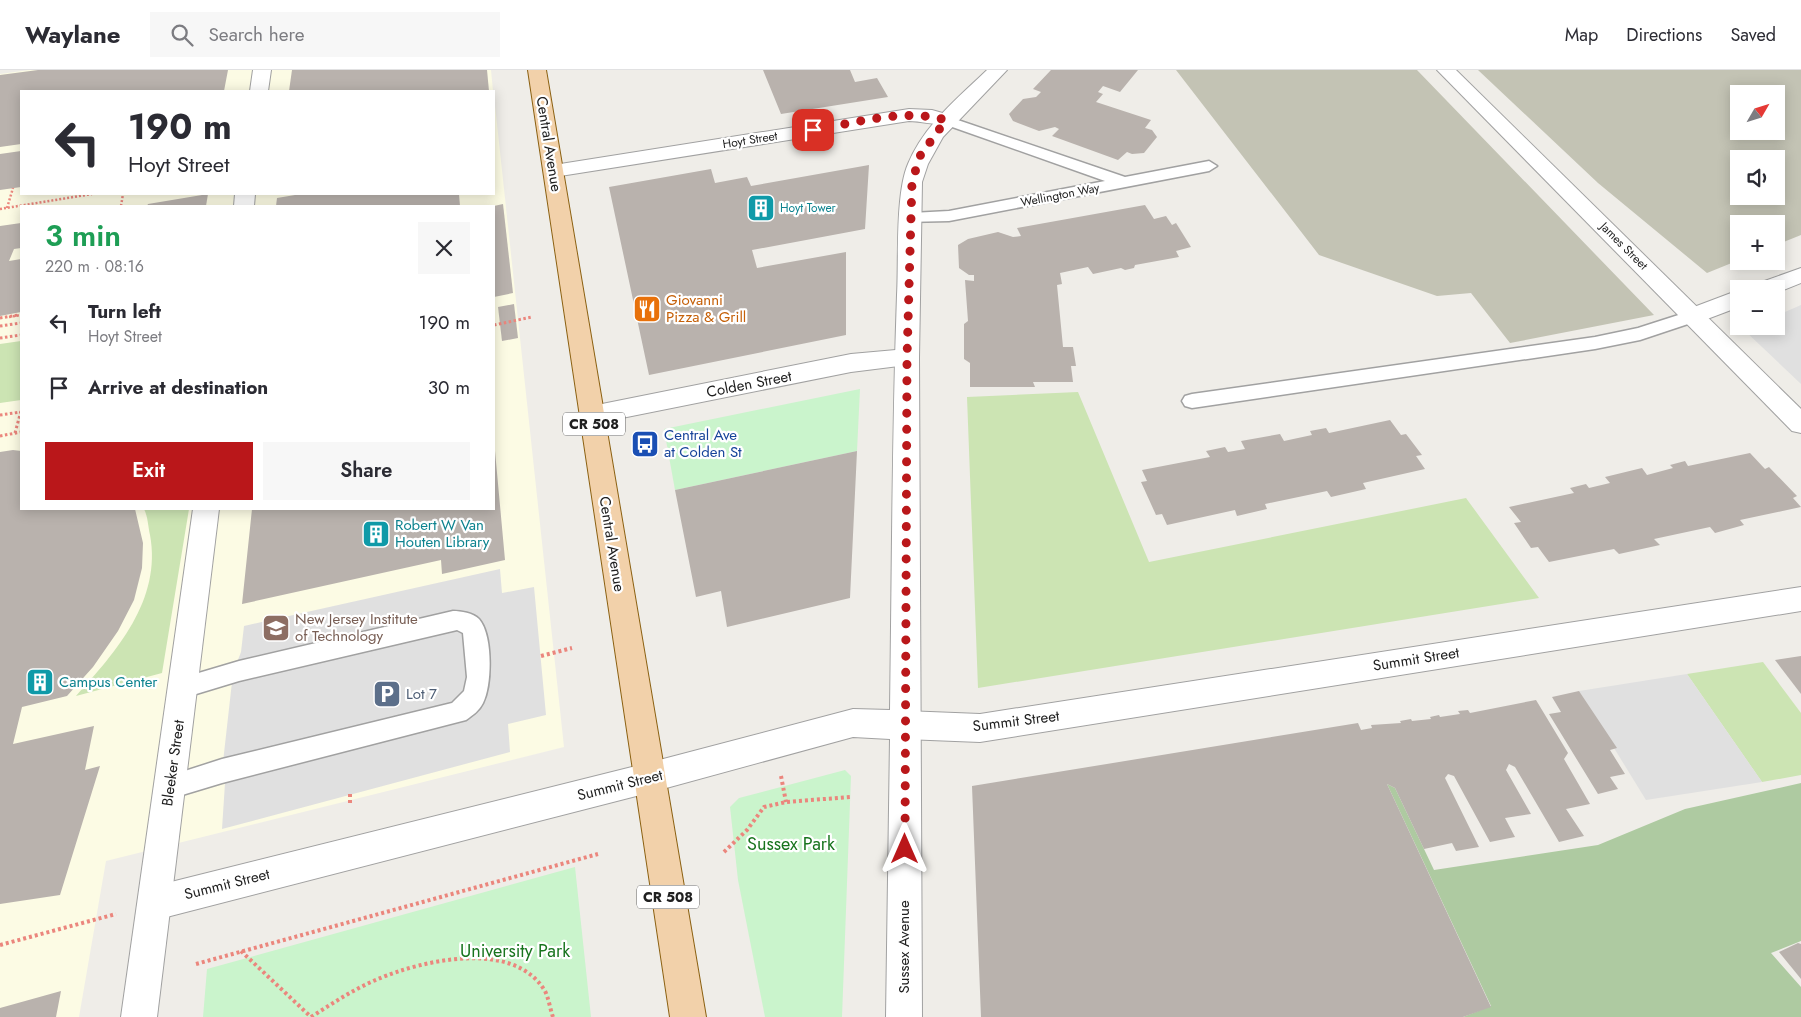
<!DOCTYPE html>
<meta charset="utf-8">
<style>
:root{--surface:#fff;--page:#f7f7f7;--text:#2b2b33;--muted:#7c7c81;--line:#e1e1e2;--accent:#ba171a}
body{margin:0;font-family:Jost,sans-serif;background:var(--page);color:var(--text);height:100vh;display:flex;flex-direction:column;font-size:19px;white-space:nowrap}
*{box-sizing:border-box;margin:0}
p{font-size:16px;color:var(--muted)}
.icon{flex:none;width:28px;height:28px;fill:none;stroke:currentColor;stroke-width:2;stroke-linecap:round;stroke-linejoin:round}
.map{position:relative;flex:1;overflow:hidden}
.sheet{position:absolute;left:20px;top:135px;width:475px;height:305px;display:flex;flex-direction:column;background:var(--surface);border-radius:0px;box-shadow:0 2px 12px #0003}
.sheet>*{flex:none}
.banner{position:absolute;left:20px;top:20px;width:475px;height:105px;border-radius:0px;box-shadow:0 2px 12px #0003;background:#fff;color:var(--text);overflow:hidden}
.needle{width:32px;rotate:51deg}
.buttons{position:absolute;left:1730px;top:15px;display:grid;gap:10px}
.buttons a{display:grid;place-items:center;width:55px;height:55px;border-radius:0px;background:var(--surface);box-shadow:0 2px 12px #0003;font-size:25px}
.pin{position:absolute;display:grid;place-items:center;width:42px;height:42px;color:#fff;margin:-21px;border-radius:10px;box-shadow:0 2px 8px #0006}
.me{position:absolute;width:55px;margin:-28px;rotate:0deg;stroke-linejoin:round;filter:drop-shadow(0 0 4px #0008)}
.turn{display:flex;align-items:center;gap:18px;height:105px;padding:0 25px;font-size:22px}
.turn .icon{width:65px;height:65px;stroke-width:2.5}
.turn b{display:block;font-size:35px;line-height:42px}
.round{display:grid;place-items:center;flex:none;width:52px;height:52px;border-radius:0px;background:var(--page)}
.head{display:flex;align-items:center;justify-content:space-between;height:85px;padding:0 25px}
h1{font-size:30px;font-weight:600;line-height:38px;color:#1e9e55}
.action{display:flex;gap:10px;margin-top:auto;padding:10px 25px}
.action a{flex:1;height:58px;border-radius:0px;background:var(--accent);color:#fff;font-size:20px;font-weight:600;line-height:58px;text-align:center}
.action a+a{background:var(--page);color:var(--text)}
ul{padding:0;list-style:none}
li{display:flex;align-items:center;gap:15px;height:65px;padding:0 25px}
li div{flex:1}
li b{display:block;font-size:19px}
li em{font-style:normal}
header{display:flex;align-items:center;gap:30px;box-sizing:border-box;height:70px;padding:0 25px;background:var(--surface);border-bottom:1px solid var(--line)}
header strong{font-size:24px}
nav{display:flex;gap:28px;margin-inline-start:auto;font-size:18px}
.search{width:350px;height:45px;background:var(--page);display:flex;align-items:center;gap:12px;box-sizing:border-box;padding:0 18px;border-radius:0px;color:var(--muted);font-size:19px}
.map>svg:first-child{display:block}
.education{fill:#fcfbe4;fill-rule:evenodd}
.construction{fill:#c3c3b4;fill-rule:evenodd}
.grass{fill:#cce4b3}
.forest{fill:#aecaa1}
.park{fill:#caf4cc}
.parking{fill:#e0e0e0}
.building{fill:#b9b2ad}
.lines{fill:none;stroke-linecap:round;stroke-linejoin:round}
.service-casing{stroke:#a1a1a1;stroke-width:3}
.minor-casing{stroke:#a1a1a1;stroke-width:2}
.tertiary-casing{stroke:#a1a1a1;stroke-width:2}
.primary-casing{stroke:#8b6011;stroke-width:2}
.path-far2{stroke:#eb867d;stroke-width:2.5;stroke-dasharray:2 2;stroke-linecap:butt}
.path-far1{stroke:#eb867d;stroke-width:3;stroke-dasharray:2.5 2.5;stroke-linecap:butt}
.path{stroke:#eb867d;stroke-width:4;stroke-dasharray:3 3;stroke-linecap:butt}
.service{fill:#fff;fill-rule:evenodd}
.minor{fill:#fff;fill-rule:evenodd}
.tertiary{fill:#fff;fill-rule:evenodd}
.primary{fill:#f2d1aa;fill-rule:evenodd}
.route{stroke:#ba171a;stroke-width:9;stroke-dasharray:0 16.2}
.labels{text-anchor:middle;stroke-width:4.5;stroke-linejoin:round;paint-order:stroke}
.far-street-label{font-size:12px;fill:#202020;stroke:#fff}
.far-culture-label{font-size:12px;fill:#0d838f;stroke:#fff;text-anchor:start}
.shield{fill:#fff;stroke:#636363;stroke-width:1}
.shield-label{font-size:14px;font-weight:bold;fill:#202020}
.street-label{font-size:15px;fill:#202020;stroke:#fff}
.food-label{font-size:15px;fill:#c56008;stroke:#fff;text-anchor:start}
.transit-label{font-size:15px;fill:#164399;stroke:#fff;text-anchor:start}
.culture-label{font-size:15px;fill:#0d838f;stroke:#fff;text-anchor:start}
.education-label{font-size:15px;fill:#785e54;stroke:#fff;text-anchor:start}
.service-label{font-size:15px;fill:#4e5e75;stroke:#fff;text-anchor:start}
.near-park-label{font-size:18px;fill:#18741e;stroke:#fff}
</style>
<header>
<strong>Waylane</strong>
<div class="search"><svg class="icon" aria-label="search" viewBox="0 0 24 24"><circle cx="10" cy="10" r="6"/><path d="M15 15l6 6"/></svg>Search here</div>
<nav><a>Map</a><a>Directions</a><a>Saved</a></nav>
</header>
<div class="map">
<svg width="1801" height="947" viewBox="0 0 1801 947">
<rect width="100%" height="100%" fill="#efede8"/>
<path class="education" d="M29,0H491L493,21H21V124H494V26L564,677L106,791L79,947H0V4ZM21,136H494V439H21Z"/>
<g class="construction">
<path d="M1176,0H1417L1654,245L1510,273L1471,223L1437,226L1319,185Z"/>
<path d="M1478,0H1801V165L1776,175V154H1739V190L1707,203L1598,113ZM1739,24H1776V61H1739ZM1739,89H1776V126H1739Z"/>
</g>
<g class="grass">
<path d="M21,271V330L0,333V274Z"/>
<path d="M1078,322L1149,492L1466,428L1539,528L978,618L967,327Z"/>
<path d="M144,439H189L162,603L76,626C116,582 162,530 150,465C148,456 148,447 144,439Z"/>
<path d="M1763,592L1801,643V705L1762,712L1687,604Z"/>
</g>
<path class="forest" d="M1801,713V871L1771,883L1801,917V947H1463L1491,936L1387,714L1395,718L1434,800L1598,775L1685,739Z"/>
<g class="park">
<path d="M860,319L857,381L675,420L664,359Z"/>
<path d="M845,700L851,706L842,947H765L738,810L730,737L739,728Z"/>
<path d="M575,797L591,947H203L207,899Z"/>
</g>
<g class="parking">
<path d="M1801,235V314L1743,259L1751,256H1776V246Z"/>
<path d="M500,499L502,523L534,517L546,645L508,654L510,682L222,759L225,713L222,701L233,603L241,582L244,556Z"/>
<path d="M1687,604L1762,712L1646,730L1579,621Z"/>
</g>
<g class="building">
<path d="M38,0H228L224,21H21V74L0,77V5Z"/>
<path d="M292,0H487L489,21H289Z"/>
<path d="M763,0H850L855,12L877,8L888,27L781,44Z"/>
<path d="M1051,0H1138L1120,22L1103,16L1098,22L1103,24L1096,32L1151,50L1145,58L1152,60L1157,67L1144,83L1132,84L1127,82L1118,90L1052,66L1059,59L1055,57L1039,61L1013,51L1009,44L1023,29L1036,27L1041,22L1033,19Z"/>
<path d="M21,81V117L0,120V84Z"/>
<path d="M869,95L865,159L752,180L757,198L846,182V265L649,305L609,117L711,99L715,113L747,107L751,116Z"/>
<path d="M208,124L206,136H147L148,134Z"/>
<path d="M301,124H459L460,136H276L277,128Z"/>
<path d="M503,134L513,223L494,227V136Z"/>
<path d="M1145,135L1154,149L1166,146L1172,155L1176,153L1191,177L1176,181L1179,187L1135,195L1134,198L1125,200L1121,198L1093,204L1088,197L1060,203L1062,214L1057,215L1063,277H1073L1076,296H1071L1073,312H1033L1035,317H970V293L964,289V254L968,251L965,210L974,211V205H969L959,198L958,175L968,169L998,162L1013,167L1021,166L1017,158Z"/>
<path d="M21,153V178L14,179L9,191L21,189V242L0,246V156Z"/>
<path d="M514,234L518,268L502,271L498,237Z"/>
<path d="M1390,350L1401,365L1406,364L1422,385L1416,386L1425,399L1363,413L1366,419L1331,427L1327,421L1265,434L1267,439L1237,446L1235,440L1167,455L1162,444L1156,445L1141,412L1147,411L1142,400L1210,387L1206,381L1225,377L1228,382L1245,379L1241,371L1280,364L1284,371L1312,365L1310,361L1326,358L1329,363Z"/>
<path d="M494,370L505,490L442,504L441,490L242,534L252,439H494Z"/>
<path d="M13,380L21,381V439H135L143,473L142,498L134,530L118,561L93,597L67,626L22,637L13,674L94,656L85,700L100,696L60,825L0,834V382Z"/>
<path d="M857,381L850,528L727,557L721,521L696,527L675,420Z"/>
<path d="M1750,383L1765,399L1769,397L1797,426L1793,428L1801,437L1740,450L1744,455L1715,463L1710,457L1654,469L1660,475L1619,484L1614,479L1549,492L1538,477L1531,478L1514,453L1521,452L1509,437L1574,423L1570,418L1586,414L1589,418L1610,413L1605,407L1642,398L1647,405L1673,398L1670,395L1685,391L1688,396Z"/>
<path d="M1801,586V624L1775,590Z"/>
<path d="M1579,621L1617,678L1610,680L1625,704L1610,707L1618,719L1598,724L1549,644L1561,642L1552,627Z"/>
<path d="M1536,630L1568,683L1564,689L1590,734L1566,739L1584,766L1559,772L1515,697L1509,694L1506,700L1531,744L1505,748L1515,767L1490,772L1454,706L1448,704L1445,708L1479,777L1456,781L1452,773L1424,779L1395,718L1387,714L1491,937L1463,947H981L972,716L1358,653L1361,660L1372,658L1371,655L1401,653L1400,651L1411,649L1412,651L1431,649L1430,647L1439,645L1440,647L1460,644L1458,641L1468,640L1470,643Z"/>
<path d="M1798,873L1801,874V909L1779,882Z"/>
<path d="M61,921L56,947H0V938Z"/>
</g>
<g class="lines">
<g class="service-casing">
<g id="service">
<path d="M946,46L1125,107L1209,91L1217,96L1209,101L949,151L905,152L903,148L905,144L911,143L949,141L1105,111L941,53L939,50Z"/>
<path d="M1694,240L1700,242L1703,246L1700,250L1640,270L1595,279L1192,338L1185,336L1182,331L1185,326L1192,324L1595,267L1638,258Z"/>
<path d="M453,541C461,541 473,543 479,549C493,565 492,615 483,633C479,641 473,645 466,650L222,713L169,729L160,725L157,717L160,709L222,689L452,633L464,621L467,607L463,563L457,560L239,611L183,628L175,624L171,617L175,610L239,591Z"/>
</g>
</g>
<g class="minor-casing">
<g id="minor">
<path d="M253,0H271L268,21H250Z"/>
<path d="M909,39L932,40L953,46L956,50L953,54C943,57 921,51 909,51L554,107L547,105L544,101L547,97L554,95Z"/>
<path d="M235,124H255L254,136H234Z"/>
<path d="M1801,198V213L1776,223V219H1753L1756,214Z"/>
<path d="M1739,220V237L1694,254L1686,252L1682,246L1686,240Z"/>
<path d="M907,279L915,282L919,288L915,294L851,302L592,354L583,352L579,345L583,338L592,336L851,284Z"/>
<path d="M193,439H219L157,947H121Z"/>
<path d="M1801,517V541L980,672L905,669L894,665L889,655L894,645L905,641L980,644Z"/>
</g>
</g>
<g class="tertiary-casing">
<g id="tertiary">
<path d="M987,0H1007L943,67L928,94L922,112L919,288L922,947H886L890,669L853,667L648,723L155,850L143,845L138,833L143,821L155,816L648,693L853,639L890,640C892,502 892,363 897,225C899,191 895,124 908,94C924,55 958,28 987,0Z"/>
<path d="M1437,0H1456L1801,339V363L1792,361Z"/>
</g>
</g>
<g class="primary-casing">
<path id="primary" d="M528,0H546L706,947H670Z"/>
</g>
<g class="path-far2">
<path d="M121,136L123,124"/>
<path d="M7,138L13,118"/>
<path d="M0,139L92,124"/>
<path d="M9,247L21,245"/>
</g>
<g class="path-far1">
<path d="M0,248L18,245"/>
<path d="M494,255L532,247"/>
<path d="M0,256L21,253"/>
<path d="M0,268L21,265"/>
<path d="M0,345L21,342"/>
<path d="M15,363L21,341"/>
<path d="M0,366L21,362"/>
</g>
<g class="path">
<path d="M541,586L572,578"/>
<path d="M781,706L786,732"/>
<path d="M350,724V736"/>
<path d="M724,782L747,760L764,737L786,732L850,727"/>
<path d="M0,875L116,844"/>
<path d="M241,881L311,947"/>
<path d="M196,894L598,784"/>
<path d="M311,947C333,933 354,919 378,909C423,890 514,869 545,921C549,929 550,939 553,947"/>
</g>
<use href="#service" class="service"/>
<use href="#minor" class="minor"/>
<use href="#tertiary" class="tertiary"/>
<use href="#primary" class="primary"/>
</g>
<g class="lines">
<path class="route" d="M813,60C856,53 903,38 946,50L920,86L912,112L907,288L905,779"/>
</g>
<defs>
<g id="building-square" transform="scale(1.4375)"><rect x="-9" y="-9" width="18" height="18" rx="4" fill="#0f9aa8" stroke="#fff"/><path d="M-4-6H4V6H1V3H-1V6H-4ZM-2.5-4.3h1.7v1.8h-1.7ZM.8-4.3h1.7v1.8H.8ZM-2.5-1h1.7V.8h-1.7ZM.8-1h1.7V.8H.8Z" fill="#fff"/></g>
<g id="restaurant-square" transform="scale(1.4375)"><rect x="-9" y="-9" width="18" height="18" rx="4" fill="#e8710a" stroke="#fff"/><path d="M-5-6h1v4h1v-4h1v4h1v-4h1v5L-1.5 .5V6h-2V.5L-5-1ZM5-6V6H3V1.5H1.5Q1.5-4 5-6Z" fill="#fff"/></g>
<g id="bus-square" transform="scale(1.4375)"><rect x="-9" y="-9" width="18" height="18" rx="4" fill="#1a4fb4" stroke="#fff"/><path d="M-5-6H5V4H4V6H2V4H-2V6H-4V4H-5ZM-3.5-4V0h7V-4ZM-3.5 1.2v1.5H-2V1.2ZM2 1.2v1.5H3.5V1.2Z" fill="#fff"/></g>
<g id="university-square" transform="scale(1.4375)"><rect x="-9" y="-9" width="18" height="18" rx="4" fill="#8d6e63" stroke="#fff"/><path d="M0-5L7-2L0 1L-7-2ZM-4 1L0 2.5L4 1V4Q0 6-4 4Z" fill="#fff"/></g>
<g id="parking-square" transform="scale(1.4375)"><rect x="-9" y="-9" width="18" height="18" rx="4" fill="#5c6f8a" stroke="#fff"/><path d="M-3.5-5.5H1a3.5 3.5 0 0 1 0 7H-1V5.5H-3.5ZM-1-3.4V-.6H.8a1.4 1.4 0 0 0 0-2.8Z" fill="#fff"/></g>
</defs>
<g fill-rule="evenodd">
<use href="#building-square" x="761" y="138"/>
<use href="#restaurant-square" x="647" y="239"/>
<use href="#bus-square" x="645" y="374"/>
<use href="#building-square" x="376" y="464"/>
<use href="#university-square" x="276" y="558"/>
<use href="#building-square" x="40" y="612"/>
<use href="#parking-square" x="387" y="624"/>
</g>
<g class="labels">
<g class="far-street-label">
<text transform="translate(750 70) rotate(-9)" y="4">Hoyt Street</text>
<text transform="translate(1060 125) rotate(-11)" y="4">Wellington Way</text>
<text transform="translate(1624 176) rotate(45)" y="4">James Street</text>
</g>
<g class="far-culture-label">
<text x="780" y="142">Hoyt Tower</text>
</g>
<g class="shield">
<rect x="563" y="342.5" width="62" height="23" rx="4"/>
<rect x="637" y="815.5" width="62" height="23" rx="4"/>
</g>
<g class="shield-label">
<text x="594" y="359">CR 508</text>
<text x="668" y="832">CR 508</text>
</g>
<g class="street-label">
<text transform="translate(549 74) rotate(81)" y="5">Central Avenue</text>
<text transform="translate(749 314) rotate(-11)" y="5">Colden Street</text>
<text transform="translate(612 474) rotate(81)" y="5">Central Avenue</text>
<text transform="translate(1416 589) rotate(-9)" y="5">Summit Street</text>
<text transform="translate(1016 651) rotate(-7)" y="5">Summit Street</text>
<text transform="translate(173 693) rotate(-82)" y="5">Bleeker Street</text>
<text transform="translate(620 715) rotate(-14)" y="5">Summit Street</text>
<text transform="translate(227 814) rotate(-14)" y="5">Summit Street</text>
<text transform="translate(904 877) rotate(-90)" y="5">Sussex Avenue</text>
</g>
<g class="food-label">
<text x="666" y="235">Giovanni<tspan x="666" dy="17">Pizza &amp; Grill</tspan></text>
</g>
<g class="transit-label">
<text x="664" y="370">Central Ave<tspan x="664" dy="17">at Colden St</tspan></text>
</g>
<g class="culture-label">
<text x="395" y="460">Robert W Van<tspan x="395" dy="17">Houten Library</tspan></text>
<text x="59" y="617">Campus Center</text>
</g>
<g class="education-label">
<text x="295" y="554">New Jersey Institute<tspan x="295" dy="17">of Technology</tspan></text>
</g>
<g class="service-label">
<text x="406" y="629">Lot 7</text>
</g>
<g class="near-park-label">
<text x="791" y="780">Sussex Park</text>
<text x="515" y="887">University Park</text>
</g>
</g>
</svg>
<div class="buttons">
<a><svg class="needle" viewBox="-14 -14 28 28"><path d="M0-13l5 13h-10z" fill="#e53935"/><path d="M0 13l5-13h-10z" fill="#7c7c81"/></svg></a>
<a><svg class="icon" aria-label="sound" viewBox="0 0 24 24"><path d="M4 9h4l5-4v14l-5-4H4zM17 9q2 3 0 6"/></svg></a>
<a>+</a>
<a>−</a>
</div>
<div class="pin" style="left:813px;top:60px;background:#d93025"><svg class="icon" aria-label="arrive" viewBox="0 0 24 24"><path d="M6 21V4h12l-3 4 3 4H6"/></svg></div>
<svg class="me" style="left:905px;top:779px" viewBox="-20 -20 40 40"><path d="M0-17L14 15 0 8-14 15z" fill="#ba171a" stroke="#fff" stroke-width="4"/></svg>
<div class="banner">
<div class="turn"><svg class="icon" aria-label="left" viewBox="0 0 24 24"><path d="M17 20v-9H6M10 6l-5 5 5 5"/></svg><div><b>190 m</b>Hoyt Street</div></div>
</div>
<section class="sheet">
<div class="head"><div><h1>3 min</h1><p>220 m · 08:16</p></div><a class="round"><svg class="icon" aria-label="close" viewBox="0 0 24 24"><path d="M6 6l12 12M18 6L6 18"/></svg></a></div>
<ul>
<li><svg class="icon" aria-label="left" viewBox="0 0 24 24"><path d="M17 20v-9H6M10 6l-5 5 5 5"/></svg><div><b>Turn left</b><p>Hoyt Street</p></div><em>190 m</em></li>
<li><svg class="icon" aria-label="arrive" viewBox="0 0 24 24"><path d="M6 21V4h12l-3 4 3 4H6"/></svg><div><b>Arrive at destination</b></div><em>30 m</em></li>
</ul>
<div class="action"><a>Exit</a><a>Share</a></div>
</section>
</div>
